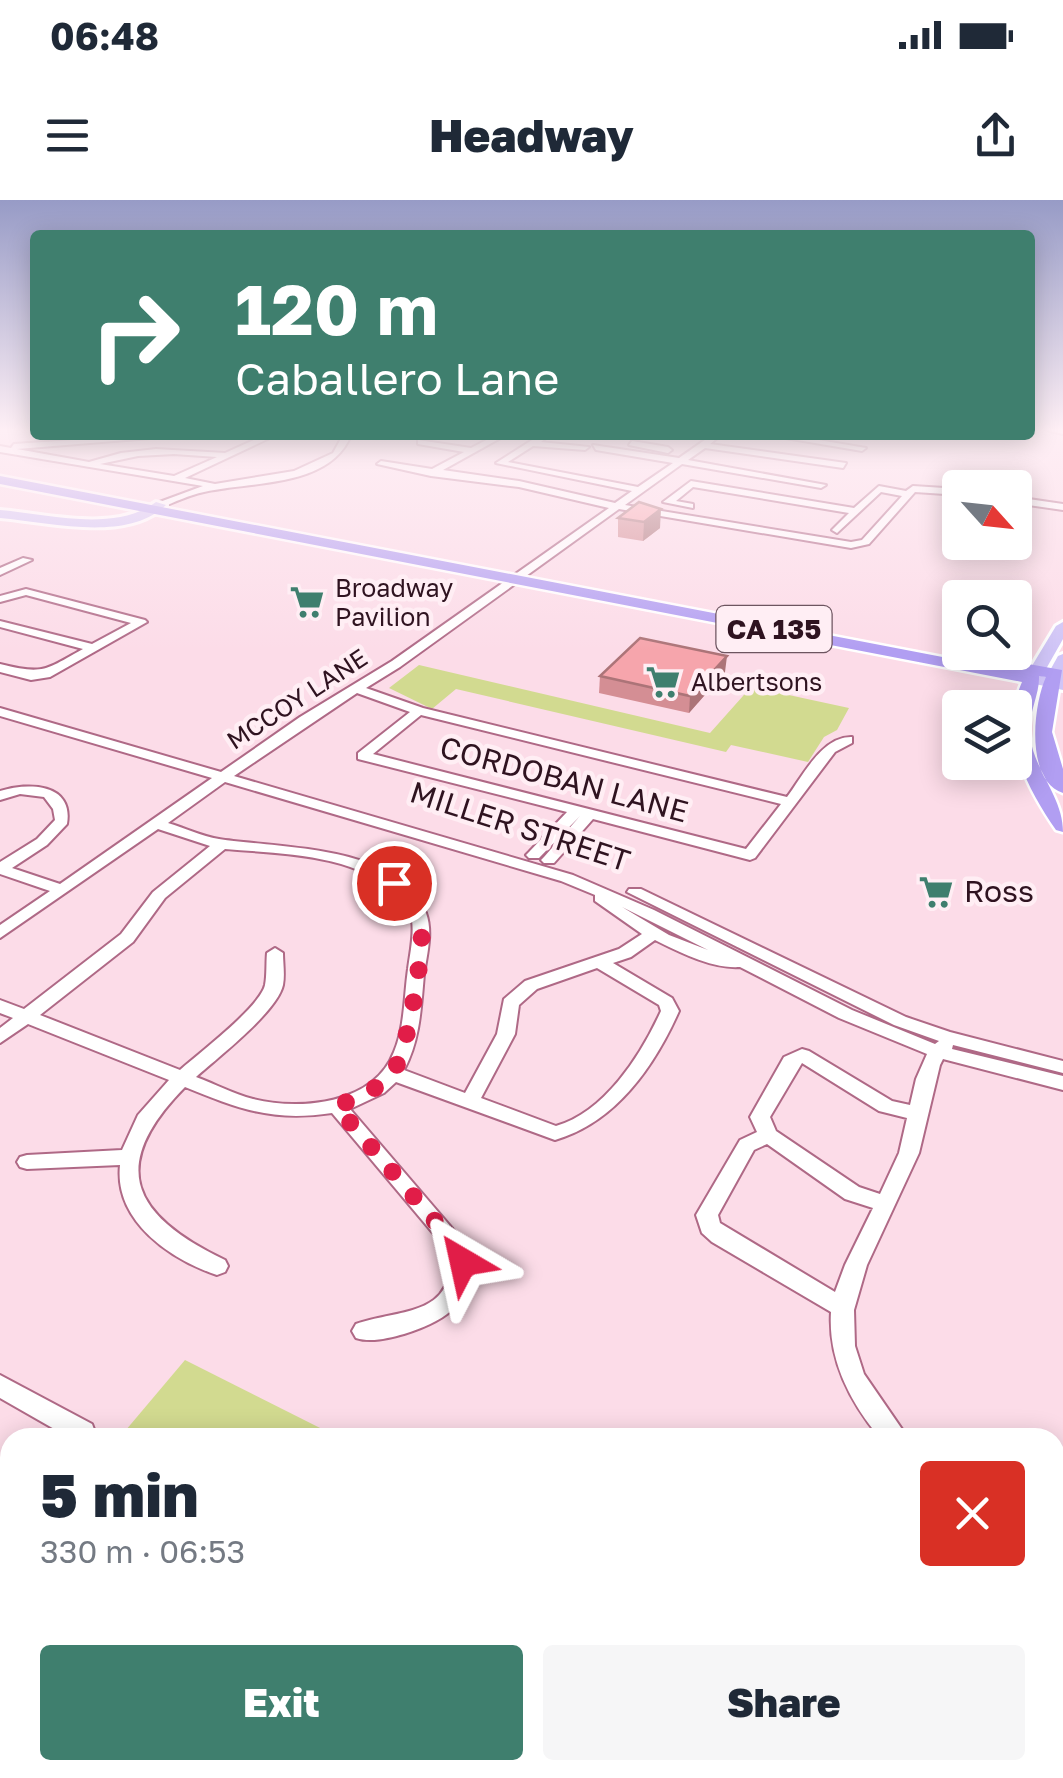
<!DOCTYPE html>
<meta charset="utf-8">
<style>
:root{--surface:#fff;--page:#f6f6f7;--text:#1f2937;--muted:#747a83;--accent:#3f7f6e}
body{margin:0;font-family:"Golos Text",sans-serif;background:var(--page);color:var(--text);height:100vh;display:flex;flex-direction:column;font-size:38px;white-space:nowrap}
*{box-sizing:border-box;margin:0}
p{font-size:32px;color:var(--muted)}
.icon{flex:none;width:55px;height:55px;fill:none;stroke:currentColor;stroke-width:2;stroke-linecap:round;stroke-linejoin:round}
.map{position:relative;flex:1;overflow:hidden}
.drawer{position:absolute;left:0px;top:1228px;width:1065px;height:352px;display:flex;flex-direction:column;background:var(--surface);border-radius:30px 30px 0 0;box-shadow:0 5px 25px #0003}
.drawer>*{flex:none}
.banner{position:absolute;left:30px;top:30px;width:1005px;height:210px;border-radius:10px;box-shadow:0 5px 25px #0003;background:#3f7f6e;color:#fff;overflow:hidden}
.needle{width:65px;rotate:117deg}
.controls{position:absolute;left:942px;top:270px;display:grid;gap:20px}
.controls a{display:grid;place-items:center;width:90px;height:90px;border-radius:10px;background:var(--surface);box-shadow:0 5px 25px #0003;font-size:50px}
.pin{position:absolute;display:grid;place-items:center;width:85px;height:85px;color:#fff;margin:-42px;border:5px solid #fff;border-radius:50%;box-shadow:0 2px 10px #0007}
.me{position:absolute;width:110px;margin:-55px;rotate:324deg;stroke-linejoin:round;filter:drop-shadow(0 0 8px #0008)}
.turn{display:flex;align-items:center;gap:35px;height:210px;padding:0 40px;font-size:45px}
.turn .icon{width:130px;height:130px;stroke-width:2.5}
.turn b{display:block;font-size:70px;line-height:85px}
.round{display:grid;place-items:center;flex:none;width:105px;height:105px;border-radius:10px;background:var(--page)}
.head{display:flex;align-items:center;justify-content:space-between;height:170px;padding:0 40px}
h1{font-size:60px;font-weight:800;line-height:75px}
.action{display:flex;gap:20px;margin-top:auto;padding:20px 40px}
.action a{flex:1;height:115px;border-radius:10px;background:var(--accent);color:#fff;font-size:40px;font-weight:800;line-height:115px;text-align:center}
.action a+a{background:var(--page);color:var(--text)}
.status{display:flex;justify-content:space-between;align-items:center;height:70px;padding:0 50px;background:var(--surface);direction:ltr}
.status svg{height:28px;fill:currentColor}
header{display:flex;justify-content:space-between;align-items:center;height:130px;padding:0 40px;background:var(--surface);font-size:45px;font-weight:800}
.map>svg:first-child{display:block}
.green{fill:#d2da90}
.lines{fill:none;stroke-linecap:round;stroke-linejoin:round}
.minor-casing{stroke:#af6986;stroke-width:4}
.major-casing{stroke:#fff;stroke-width:6}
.highway-casing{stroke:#fff;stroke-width:5}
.minor{fill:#fff;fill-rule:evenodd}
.major{fill:#d0c5f7;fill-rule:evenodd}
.highway{fill:#b19ef2;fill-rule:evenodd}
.wall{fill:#d48e94}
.shaded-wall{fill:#ac7478}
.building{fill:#f6a5ac;stroke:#ac7478;stroke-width:2.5}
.route{stroke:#e11d48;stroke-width:18;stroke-dasharray:0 32.4}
.labels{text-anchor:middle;stroke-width:9;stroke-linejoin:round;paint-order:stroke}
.far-poi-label{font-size:25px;fill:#2f1320;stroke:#ffeef4;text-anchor:start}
.far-street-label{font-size:25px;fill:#2f1320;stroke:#ffeef4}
.shield{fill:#ffeef4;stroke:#6d5560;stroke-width:2.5}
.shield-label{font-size:28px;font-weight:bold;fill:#2f1320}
.street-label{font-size:30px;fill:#2f1320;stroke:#ffeef4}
.poi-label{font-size:30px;fill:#2f1320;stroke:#ffeef4;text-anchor:start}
</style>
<div class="status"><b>06:48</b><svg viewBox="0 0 49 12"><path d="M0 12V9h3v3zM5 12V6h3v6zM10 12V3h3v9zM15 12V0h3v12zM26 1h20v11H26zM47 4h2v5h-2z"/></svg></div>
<header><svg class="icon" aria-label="menu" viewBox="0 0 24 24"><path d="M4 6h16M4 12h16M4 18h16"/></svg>Headway<svg class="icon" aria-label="share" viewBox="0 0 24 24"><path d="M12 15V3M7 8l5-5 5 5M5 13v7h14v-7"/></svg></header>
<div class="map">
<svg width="1063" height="1578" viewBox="0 0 1063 1578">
<rect width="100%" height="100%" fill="#fcdce8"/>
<g class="green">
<path d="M419,465L710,533L751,487L849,508L837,530L824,537L808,562L731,545L726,552L456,489L432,509L389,488Z"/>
<path d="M185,1160L338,1237H120Z"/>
<path d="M10,1368V1570H680L677,1578H0V1380Z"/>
</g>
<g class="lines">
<g class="minor-casing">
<g id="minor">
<path d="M1046,230H1063V234Z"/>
<path d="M148,235H187L17,249L89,262L121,253L156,249L225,253L265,235H276L185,278L215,284L294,271L333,253L343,235H351C330,288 251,281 204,292C189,295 175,302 160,308L157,307V303L203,286L0,252V246L11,248L14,244ZM174,254L217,257L174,276L100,264L138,256Z"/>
<path d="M496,235H506L443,270L519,281L615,303L632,291L496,263L540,235H550L541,242L589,247L585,250L533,246L508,262L638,287L673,263L596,250L593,245L679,258L712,235H721L710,244L846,263L843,268L705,248L688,260L826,285L821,288L682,264L625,305L851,342L862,340L902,296L881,292L837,333L832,330L849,313L693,287L676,301L693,304V308L663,302L691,281L854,308L879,286L906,291L913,286L960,289V295L915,292L869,344L851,348L619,309L400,467L366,488L423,508L787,597C803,576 822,536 852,537V543L835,552L755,658L750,660L593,619L554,663H544L541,660L544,657L580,616L539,658H529L526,655L529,652L567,612L358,559V553L410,512L357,493L234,576L573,675L654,710L852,810L935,844L939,841L894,825L627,692L629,689H641L906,817L950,832L1063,861V873L953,845L952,849L1063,876V890L943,859L940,865L919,953L867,1065L854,1110L855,1146L864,1174L908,1238H880C850,1202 828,1160 831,1112L712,1042L702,1033L696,1015L740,940L757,932L750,917L784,857L802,849L809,851L892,901L910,905L916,879L927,854L839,818L740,767C712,769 679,752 655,740L631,757L613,763L672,798L679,811C654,867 616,922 555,940L396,882L384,893L350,909L469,1048C479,1099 449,1120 404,1134C389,1138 371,1143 356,1138L352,1131L356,1124C398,1109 459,1117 448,1051L332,913C272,922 239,909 185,887C106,967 133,1016 225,1060L228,1066L225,1072L217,1075C170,1059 114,1021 120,965L27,969L20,967L17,962L20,957L27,955L122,950L138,915L169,880L28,824L0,843V828L13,818L0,813V800L24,809L121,734L153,692L210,646L158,629L0,738V725L50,691L0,674V662L37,639L55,620L53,609L44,597L20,594L0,600V591C28,582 74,583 67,624L47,645L12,668L60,684L212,578L0,516V508L221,572L300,517L392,461L609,308L519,287L431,276L377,264L381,261L432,269L464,252L418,244V240L471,248ZM421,515L781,604L746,649L373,554ZM225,582L561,681L595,695V701L642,734L619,749L525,781L504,799L497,834L465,893L404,870C420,840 421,808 424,774C427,754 433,732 426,713C404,645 275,648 219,639C201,636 185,628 168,623ZM225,649C282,654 354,653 400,696C420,714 411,745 408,769C404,796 405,826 394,852C374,904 301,911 253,899C234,894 215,884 196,877C217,858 277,812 283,785C285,775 283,763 283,753L275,748L267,753C266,763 267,775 265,785C260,807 198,854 180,870L40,815L133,742L165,698ZM622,707L708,750L669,735ZM597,768L659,805L661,811C641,855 605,912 556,926L481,898L515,834L519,805L537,789ZM802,863L879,911L907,918L899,953L880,994L859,987L776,931L770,917ZM767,944L845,999L873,1008L845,1065L835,1092L720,1023L718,1015L754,950Z"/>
<path d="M768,235H789L866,248L862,251Z"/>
<path d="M632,241L668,247L672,250L668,253L629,245Z"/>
<path d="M1015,297L1063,304V310L1015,303Z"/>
<path d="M23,358L32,360L0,375V368Z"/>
<path d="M26,389L145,420L147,422L50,477L31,480L0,472V464C44,475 45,470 83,449L0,427V421L92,444L131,423L26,395L0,402V396Z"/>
<path d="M0,1175L92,1224L95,1232L93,1238H70L0,1198Z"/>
<path d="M1055,1303L1063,1304V1328L1055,1327Z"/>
<path d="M702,1570H732L729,1578H699Z"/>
</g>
</g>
<g class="major-casing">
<g id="major">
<path d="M156,302L166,305C127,343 49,322 0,318V310C48,314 114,333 156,302Z"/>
<path d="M1063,422V439L1042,476L1055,479L1048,474L1058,456L1063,454V490L1026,482L1024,479L1056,426Z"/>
</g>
</g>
<g class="highway-casing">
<path id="highway" d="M0,276L1010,470L1011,463L1017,462L1062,470L1052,532L1063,569V593C1025,581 1033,505 1046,477L1039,476C1040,495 1027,515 1030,537C1035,572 1063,597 1063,632L1056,630C1025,585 999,534 1022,482L0,284Z"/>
</g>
<use href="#minor" class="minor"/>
<use href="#major" class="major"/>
<use href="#highway" class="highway"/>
</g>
<g class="wall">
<path d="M639,302L660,328L643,341L618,337V318Z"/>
<path d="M725,472L689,513L599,493L600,476Z"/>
</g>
<g class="shaded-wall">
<path d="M661,309L660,328L643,341L644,322Z"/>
<path d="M727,456L725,472L689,513L690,496Z"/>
</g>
<g class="building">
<path d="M639,302L661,309L644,322L618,318Z"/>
<path d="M640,438L727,456L690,496L600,476Z"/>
</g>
<linearGradient id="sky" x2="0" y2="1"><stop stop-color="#979bc6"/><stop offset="0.51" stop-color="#feeff5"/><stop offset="1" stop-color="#feeff5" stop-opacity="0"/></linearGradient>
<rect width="1063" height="451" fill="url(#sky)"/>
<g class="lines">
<path class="route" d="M394,683C406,693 417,702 421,719C426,742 408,850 394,870C380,889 358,898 336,906L458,1048L463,1062"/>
</g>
<defs>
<g id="supermarket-bare" transform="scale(2.7)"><path d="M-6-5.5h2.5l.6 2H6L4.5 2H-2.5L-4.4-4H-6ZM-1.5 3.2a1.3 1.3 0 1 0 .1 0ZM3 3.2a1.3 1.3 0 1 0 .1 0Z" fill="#3f7f6e" stroke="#ffeef4" stroke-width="2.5" paint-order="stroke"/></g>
</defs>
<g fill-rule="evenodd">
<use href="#supermarket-bare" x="307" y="402"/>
<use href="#supermarket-bare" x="663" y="482"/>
<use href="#supermarket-bare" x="936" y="692"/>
</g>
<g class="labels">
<g class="far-poi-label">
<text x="335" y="397">Broadway<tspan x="335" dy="29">Pavilion</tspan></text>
<text x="691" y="491">Albertsons</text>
</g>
<g class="far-street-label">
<text transform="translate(297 499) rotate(-33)" y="9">MCCOY LANE</text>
</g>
<rect class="shield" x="716.5" y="406" width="115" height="46" rx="8"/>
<g class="shield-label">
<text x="774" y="439">CA 135</text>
</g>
<g class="street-label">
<text transform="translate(564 580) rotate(15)" y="10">CORDOBAN LANE</text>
<text transform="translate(520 627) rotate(18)" y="10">MILLER STREET</text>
</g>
<g class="poi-label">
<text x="964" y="702">Ross</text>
</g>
</g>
</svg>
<div class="controls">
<a><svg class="needle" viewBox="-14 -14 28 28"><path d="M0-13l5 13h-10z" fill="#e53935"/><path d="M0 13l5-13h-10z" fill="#747a83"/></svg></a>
<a><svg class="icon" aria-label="search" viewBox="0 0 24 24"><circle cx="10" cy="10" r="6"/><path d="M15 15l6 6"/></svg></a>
<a><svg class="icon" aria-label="layers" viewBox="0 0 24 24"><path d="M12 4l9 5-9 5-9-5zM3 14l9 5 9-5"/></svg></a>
</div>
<div class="pin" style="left:394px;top:683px;background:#d93025"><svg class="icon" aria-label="arrive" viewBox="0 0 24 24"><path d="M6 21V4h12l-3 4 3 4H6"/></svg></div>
<svg class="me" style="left:463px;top:1062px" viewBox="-20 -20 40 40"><path d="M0-17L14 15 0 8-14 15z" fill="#e11d48" stroke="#fff" stroke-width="4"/></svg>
<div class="banner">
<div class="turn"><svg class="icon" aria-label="right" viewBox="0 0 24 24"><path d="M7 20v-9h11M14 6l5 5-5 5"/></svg><div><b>120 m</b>Caballero Lane</div></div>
</div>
<section class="drawer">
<div class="head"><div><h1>5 min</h1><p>330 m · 06:53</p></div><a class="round" style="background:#d93025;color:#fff"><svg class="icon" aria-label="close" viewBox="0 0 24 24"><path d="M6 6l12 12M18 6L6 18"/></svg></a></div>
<div class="action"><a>Exit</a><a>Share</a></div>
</section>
</div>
